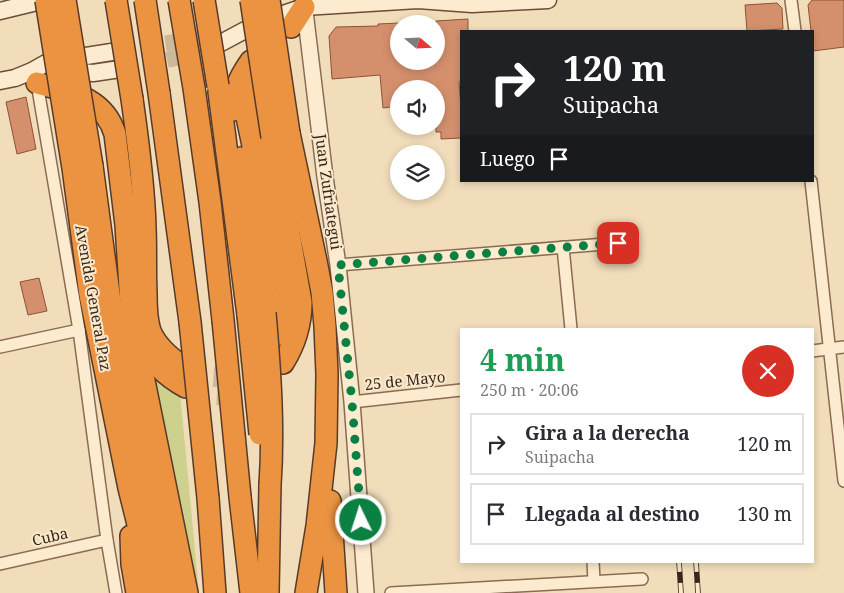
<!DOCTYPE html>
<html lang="es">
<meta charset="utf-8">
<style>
:root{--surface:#fff;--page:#f2f2f3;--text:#2b2b33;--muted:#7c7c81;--line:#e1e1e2}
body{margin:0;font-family:"Noto Serif",serif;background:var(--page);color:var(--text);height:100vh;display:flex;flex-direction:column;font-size:19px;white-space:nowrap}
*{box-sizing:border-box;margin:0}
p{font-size:16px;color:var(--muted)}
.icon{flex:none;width:28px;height:28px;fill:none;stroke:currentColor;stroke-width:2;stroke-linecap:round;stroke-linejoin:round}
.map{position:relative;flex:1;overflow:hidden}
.details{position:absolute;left:460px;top:328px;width:354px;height:235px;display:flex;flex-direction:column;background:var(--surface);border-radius:0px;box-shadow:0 2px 8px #0003}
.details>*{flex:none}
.guide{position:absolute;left:460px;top:30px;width:354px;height:152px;border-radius:0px;box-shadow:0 2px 8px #0003;background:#202124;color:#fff;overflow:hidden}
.needle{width:32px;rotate:109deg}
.controls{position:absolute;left:390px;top:15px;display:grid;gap:10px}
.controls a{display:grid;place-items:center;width:55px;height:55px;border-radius:50%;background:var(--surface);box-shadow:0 2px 8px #0003;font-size:25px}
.pin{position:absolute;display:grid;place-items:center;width:42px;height:42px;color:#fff;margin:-21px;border-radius:10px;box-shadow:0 2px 8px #0006}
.me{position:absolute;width:55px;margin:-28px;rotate:356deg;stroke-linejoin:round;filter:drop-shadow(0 0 4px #0008)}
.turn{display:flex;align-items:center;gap:18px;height:105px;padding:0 20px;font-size:22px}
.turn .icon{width:65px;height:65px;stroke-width:2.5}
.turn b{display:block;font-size:35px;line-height:42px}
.then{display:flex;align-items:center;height:48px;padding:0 20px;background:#0003;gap:10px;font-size:19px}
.round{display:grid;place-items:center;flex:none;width:52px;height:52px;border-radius:26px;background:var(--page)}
.headline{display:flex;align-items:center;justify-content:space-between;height:85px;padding:0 20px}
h1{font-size:30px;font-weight:700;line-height:38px;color:#1e9e55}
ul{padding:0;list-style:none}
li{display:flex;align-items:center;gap:15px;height:62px;margin:0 10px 8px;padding:0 10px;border:2px solid var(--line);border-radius:0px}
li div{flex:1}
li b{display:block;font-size:19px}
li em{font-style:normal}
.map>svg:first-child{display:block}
.green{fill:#ced08e}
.building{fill:#d4906d;stroke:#8c5237}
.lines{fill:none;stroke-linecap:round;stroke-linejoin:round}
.secondary-tunnel{stroke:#cdb89b;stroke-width:16;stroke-dasharray:16 8;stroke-linecap:butt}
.motorway-tunnel{stroke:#cdb89b;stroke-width:21;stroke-dasharray:21 11;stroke-linecap:butt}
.minor-casing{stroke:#8a6c53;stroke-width:14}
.tertiary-casing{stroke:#8a6c53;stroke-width:18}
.secondary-casing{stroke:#6c4d37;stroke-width:19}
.motorway-casing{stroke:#573b29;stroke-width:24}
.minor{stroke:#fcebcf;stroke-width:11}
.tertiary{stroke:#fcebcf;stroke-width:15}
.secondary{stroke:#fcebcf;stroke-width:16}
.motorway{stroke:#eb9341;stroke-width:21}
.rail-casing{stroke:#38261a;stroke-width:5.5}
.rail{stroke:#f9e8cb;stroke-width:4;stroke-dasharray:11;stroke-linecap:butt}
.motorway-bridge-casing{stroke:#573b29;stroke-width:24;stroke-linecap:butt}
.motorway-bridge{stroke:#eb9341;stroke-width:21}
.route{stroke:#0b8043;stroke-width:9;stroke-dasharray:0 16.2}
.labels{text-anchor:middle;stroke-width:4;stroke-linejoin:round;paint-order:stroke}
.street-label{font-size:15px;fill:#38261a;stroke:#f9e8cb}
</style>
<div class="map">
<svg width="844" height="593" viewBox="0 0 844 593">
<rect width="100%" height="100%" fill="#f2ddbb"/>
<path class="green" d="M149,373L180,392L199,593H195Z"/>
<g class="building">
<path d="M812,0H844V47L813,51L812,31H811L808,5Z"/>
<path d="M777,3L782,8L783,29L747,31L745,5Z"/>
<path d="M468,19V31H461V81L459,82L461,107V138L441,139V132H436V89H399V106L383,108L380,75L332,79L329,36L336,27L378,26V24L399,23V61H436V21Z"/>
<path d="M26,97L36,149L17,154L6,102Z"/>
<path d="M39,278L47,311L28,315L20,282Z"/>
</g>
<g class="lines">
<g class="secondary-tunnel">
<path d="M118,51L219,35"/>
<path d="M120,69L130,68L194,54L215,46L221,43"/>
</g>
<g class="motorway-tunnel">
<path d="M183,367C212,382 243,380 264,354"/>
<path d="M186,387C216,400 245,397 270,377"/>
</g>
<g class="minor-casing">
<g id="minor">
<path d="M791,0L795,31"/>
<path d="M37,83L79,330L107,540L116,593"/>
<path d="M811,181L844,481"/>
<path d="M563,247L571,329"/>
<path d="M338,265L618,243"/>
<path d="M0,347L79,330"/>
<path d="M812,351L844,347"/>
<path d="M352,402L461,390"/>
<path d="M593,561L594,581"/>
<path d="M0,564L107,540"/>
<path d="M391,593L642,579"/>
</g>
</g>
<g class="tertiary-casing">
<path id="tertiary" d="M304,3L325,177L338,265L352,402L366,593"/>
</g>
<g class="secondary-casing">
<g id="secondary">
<path d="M0,11L37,2L56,0"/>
<path d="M286,13L304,7L418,0L472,4L548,0"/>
<path d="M221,43L247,29"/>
<path d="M67,71L93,73L120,69"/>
<path d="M0,81L15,78L32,71L48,62L118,51"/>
</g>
</g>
<g class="motorway-casing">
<g id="motorway">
<path d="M291,27L304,7"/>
<path d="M257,78C250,91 246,102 247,117L277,260L283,295L282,319L277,335"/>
<path d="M37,83C69,92 104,97 115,134L126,225L131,304L137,346L187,593"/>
<path d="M194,88L210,202L223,320"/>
<path d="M219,92L248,315"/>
<path d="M159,93L190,322"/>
<path d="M132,99C138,141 144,185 145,228C146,250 145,271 146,293C146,306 146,319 150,331C156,346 170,358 183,367"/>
<path d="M234,110C234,89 239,78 251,61"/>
<path d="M289,133L316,261L322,292L325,326L327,374L326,443L317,526L306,593"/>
<path d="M272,137L301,302C301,325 295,344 283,363"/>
<path d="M241,158L265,313"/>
<path d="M92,166L110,301L158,531L172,593"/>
<path d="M73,168L90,295L129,488L155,593"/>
<path d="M140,339C150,361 165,376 186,387"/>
<path d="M240,497L251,593"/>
<path d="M208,498L215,593"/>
<path d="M330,501L336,593"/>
<path d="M131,536L132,564L137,593"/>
<path d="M268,593L270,485"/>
</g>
</g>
<use href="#minor" class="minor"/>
<use href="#tertiary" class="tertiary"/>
<use href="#secondary" class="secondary"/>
<use href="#motorway" class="motorway"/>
<g class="rail-casing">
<g id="rail">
<path d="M679,561L681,593"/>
<path d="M696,561L698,593"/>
</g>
</g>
<use href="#rail" class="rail"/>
<g class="motorway-bridge-casing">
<g id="motorway-bridge">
<path d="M46,0L73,168"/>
<path d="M65,0L92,166"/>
<path d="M116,0L132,99"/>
<path d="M145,0L159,93"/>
<path d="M179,0L194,88"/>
<path d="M204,0L218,86"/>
<path d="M251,0L272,137"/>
<path d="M269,0L289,133"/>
<path d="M265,313C270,371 274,428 270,485"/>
<path d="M248,315L260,434"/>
<path d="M223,320L240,497"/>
<path d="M190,322L208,498"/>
</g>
</g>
<use href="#motorway-bridge" class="motorway-bridge"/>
</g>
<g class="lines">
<path class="route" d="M361,520L352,402L338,265L618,243"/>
</g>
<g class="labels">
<g class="street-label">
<text transform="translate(328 192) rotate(82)" y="5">Juan Zufriategui</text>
<text transform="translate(93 298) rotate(80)" y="5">Avenida General Paz</text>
<text transform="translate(405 381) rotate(-6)" y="5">25 de Mayo</text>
<text transform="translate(50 537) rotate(-13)" y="5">Cuba</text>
</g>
</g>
</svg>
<div class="controls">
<a><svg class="needle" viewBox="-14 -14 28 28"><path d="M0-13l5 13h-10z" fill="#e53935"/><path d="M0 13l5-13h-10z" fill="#7c7c81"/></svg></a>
<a><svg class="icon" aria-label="sound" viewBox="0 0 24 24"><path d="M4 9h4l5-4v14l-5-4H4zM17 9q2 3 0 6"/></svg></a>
<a><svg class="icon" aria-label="layers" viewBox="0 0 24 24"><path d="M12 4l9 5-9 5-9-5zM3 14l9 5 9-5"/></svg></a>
</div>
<div class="pin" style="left:618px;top:243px;background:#d93025"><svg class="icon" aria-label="arrive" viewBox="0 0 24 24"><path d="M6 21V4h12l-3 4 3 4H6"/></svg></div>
<svg class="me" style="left:361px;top:520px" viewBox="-20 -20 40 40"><circle r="17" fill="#0b8043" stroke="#fff" stroke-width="3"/><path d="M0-11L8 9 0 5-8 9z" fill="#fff"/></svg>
<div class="guide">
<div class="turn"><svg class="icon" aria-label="right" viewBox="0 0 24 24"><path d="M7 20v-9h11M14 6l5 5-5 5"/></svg><div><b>120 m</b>Suipacha</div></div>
<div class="then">Luego<svg class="icon" aria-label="arrive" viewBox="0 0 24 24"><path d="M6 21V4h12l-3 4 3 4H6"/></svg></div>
</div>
<section class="details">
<div class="headline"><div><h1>4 min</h1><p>250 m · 20:06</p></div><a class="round" style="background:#d93025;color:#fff"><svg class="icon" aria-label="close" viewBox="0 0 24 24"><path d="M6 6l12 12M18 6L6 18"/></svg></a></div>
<ul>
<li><svg class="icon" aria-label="right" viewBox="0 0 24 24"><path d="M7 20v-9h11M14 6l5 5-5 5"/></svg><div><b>Gira a la derecha</b><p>Suipacha</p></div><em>120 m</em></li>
<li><svg class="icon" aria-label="arrive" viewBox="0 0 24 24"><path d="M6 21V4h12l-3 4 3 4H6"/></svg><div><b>Llegada al destino</b></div><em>130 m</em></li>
</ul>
</section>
</div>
